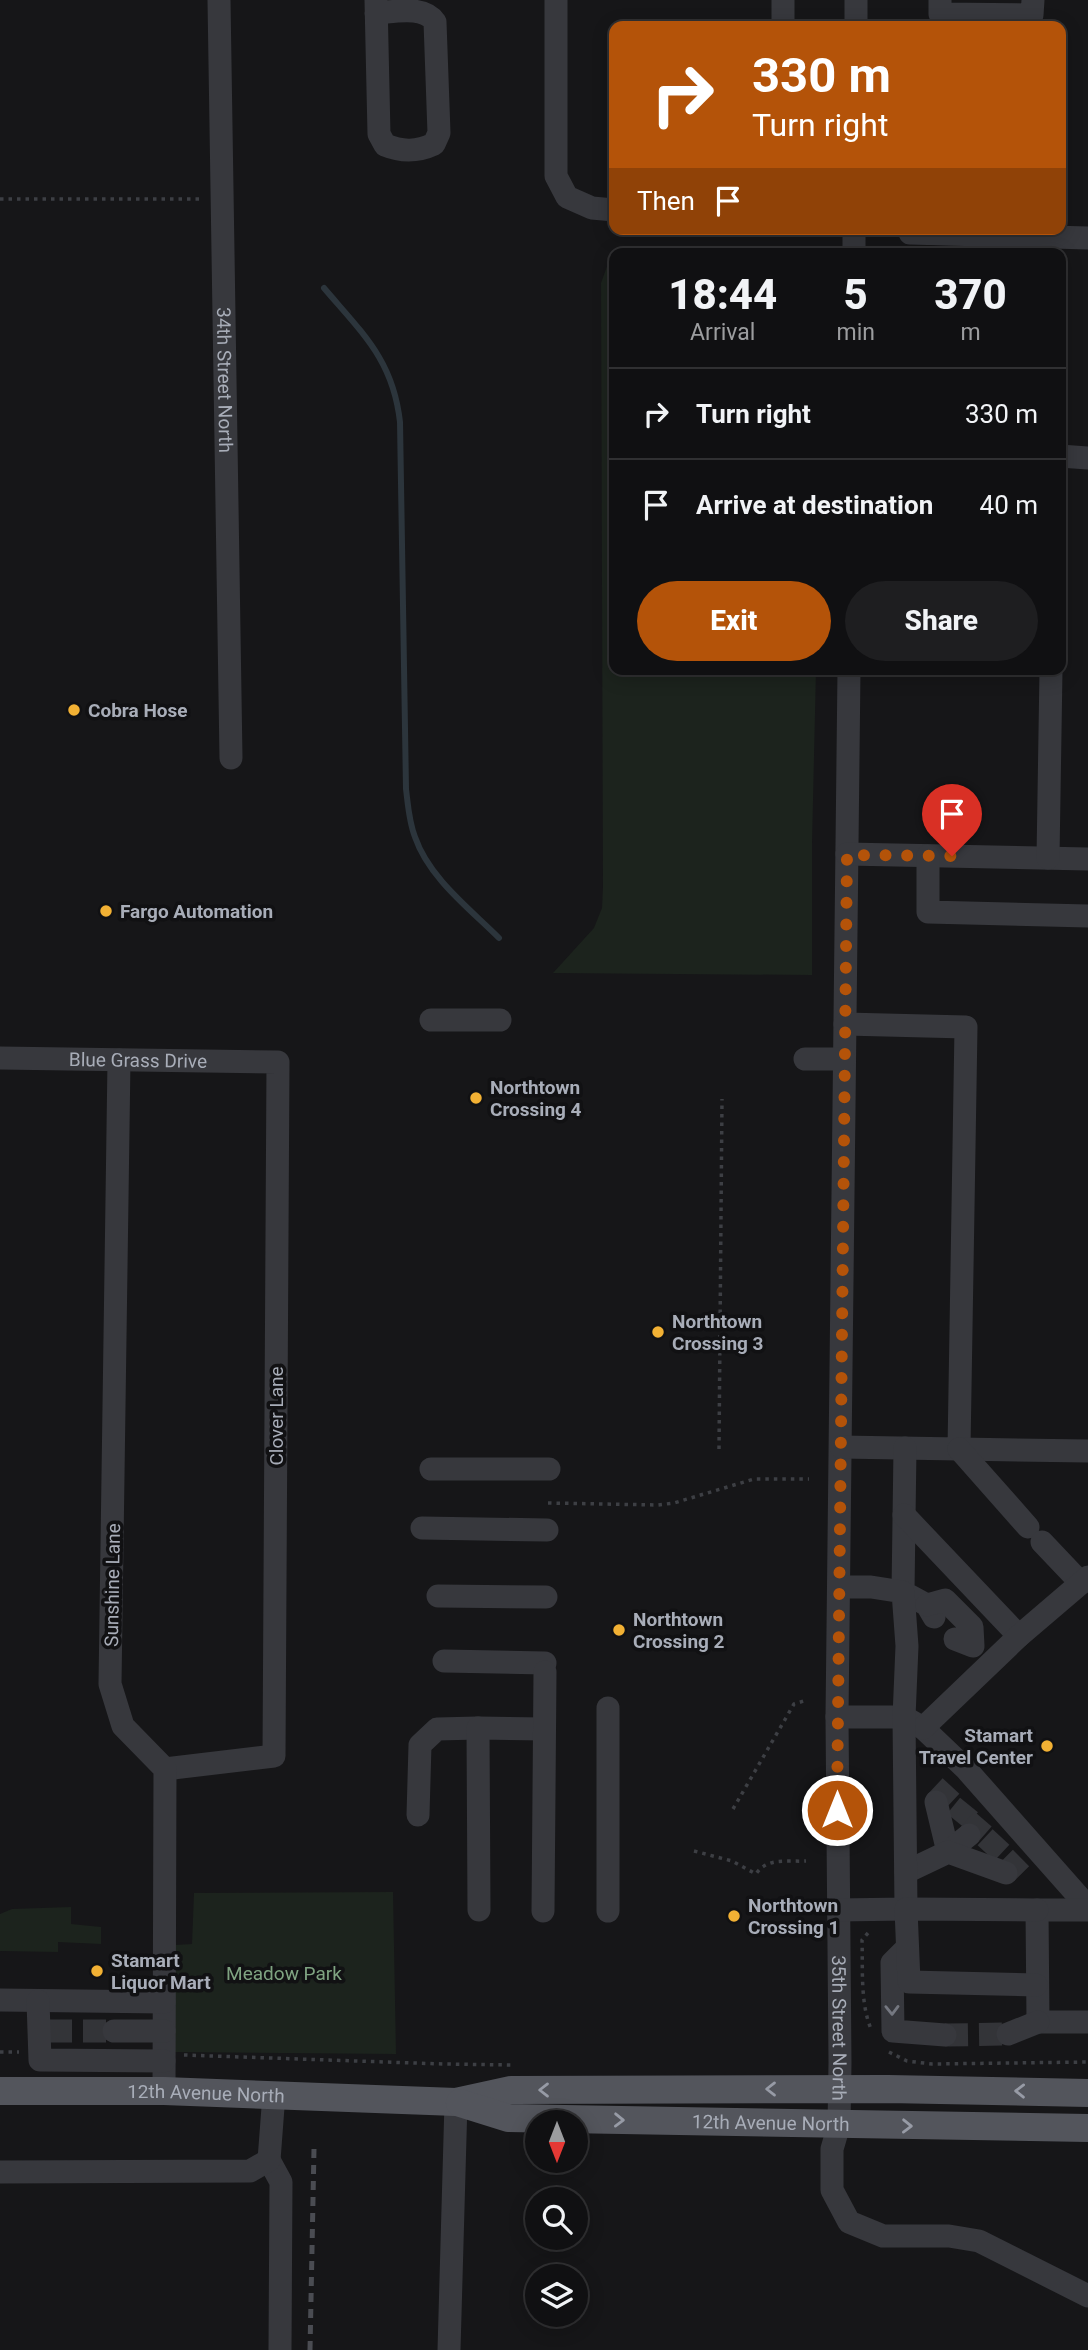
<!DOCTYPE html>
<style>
:root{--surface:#101012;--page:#1e1e20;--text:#f1f3f6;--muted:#9c9d9f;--line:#303032;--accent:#b45309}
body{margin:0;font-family:Roboto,sans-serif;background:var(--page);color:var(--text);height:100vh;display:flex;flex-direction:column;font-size:26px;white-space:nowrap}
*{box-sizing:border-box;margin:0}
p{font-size:23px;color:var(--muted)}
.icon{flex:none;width:38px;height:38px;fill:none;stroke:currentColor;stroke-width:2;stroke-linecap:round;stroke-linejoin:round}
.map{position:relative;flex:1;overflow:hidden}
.sheet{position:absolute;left:609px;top:248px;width:457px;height:427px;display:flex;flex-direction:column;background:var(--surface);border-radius:14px;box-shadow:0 4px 18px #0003,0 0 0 2px var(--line)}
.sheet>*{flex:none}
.top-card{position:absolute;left:609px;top:21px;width:457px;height:214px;border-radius:14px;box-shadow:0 4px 18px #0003,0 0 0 2px var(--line);background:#b45309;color:#fff;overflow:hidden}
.needle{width:46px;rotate:180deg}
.controls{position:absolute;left:525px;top:2110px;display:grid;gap:14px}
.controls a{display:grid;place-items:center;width:63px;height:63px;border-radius:50%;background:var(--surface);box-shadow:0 4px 18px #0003,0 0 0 2px var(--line);font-size:35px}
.pin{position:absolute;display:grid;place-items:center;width:60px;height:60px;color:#fff;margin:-72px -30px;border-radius:50% 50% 50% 0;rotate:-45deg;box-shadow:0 0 7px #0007}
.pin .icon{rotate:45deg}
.me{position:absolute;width:77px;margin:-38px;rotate:0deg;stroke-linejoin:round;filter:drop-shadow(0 0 5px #0008)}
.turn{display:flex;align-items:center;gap:24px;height:147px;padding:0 28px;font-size:32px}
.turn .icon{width:91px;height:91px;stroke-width:2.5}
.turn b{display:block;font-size:49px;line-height:60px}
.then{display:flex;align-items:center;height:66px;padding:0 28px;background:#0003;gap:14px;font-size:26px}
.eta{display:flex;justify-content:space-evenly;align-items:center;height:119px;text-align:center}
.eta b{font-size:42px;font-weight:800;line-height:49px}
.action{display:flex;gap:14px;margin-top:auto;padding:14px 28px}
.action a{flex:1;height:80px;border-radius:42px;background:var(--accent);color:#fff;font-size:28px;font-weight:800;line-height:80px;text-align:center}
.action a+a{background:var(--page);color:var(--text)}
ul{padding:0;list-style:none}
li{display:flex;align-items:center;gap:21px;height:91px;padding:0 28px;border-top:2px solid var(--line)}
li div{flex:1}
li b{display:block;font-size:26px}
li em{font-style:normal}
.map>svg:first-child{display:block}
.green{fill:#1c231d}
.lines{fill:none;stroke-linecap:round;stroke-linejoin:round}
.stream{stroke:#2c353c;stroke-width:6}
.minor-tunnel{stroke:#333438;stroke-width:23;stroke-dasharray:23 11;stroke-linecap:butt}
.path{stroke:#3d3f44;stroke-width:3.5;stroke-dasharray:3.5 5;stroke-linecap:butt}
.minor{stroke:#37383d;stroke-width:23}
.major{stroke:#53555c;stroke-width:28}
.rail{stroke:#4a4c52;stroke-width:5;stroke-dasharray:9 7;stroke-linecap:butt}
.oneway{stroke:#757881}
.oneway2{stroke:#979ba6}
.route{stroke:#b45309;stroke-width:12;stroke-dasharray:0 21.6}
.poi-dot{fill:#f2b134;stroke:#111113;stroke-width:2.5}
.labels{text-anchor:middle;stroke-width:7;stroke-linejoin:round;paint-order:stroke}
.street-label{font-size:19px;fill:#a8adb8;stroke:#111113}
.poi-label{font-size:19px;font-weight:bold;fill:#a8adb8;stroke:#111113;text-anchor:start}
.park-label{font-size:19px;fill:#7fa381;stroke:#111113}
</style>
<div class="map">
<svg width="1088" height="2350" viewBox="0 0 1088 2350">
<rect width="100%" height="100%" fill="#161618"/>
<g class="green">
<path d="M786,246L803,254H618L624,248Z"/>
<path d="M614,257V670H816L812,844V975L553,973L594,928L602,908L603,887L601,283L609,261Z"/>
<path d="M393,1892L396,2054L173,2052L175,1945L192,1944L194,1893Z"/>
<path d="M71,1907V1924L101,1927V1944L58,1942V1952L0,1951V1914L12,1909Z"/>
</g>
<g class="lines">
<path class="stream" d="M324,288C363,334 393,360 400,422L406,789C408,805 409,822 415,837C429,878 470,909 499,938"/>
<g class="minor-tunnel">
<path d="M936,1802L951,1786"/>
<path d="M956,1821L969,1805"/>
<path d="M969,1835L983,1819"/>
<path d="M986,1853L1001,1837"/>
<path d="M1006,1873L1021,1858"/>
<path d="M49,2031H114"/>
<path d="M945,2035L1008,2034"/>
</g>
<g class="path">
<path d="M0,199H201"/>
<path d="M719,1449L722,1099"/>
<path d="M548,1503L658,1505L674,1503L754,1479H809"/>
<path d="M733,1809L794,1704L807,1700"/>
<path d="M694,1851L732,1861L756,1874C767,1857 787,1862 806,1861"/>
<path d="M868,1933L862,1940C863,1969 860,2002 871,2029"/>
<path d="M0,2052H19"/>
<path d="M889,2052L907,2061L932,2064L1088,2062"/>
<path d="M184,2055L443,2064L513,2065"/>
</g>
<g class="minor">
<path id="s1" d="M219,0L231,758"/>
<path d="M376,0L379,134L385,145C402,152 417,152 434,144L439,133L435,22C424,5 394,12 376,13"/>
<path d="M556,0V176L567,197L592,208L614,210"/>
<path d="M783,0V26"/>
<path d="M940,0V14L1032,15L1033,0"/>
<path d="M856,26V0"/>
<path d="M910,233L1088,238"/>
<path d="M854,254V229"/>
<path d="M1060,456L1088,458"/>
<path id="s2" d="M849,670L837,1717L840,2063L839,2125L832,2149V2190L849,2222L883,2236H949L979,2241L1088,2296"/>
<path d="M847,854L1088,859"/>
<path d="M928,856V912L1088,916"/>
<path d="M1048,858L1051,670"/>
<path d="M431,1020H500"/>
<path id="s3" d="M0,1058L278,1062L274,1756L165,1769"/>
<path d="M805,1059H844"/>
<path d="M119,1060L110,1684L123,1726L165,1769L164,2091"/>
<path d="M841,1447L959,1449L966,1027L845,1024"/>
<path d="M905,1448L903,1592L927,1605L934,1617"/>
<path d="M959,1449L1088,1451"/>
<path d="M959,1449L1028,1527"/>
<path d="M431,1469H549"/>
<path d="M904,1515L1019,1636"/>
<path d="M422,1528L547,1530"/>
<path d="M1042,1542L1081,1583"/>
<path d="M438,1596L546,1597"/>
<path d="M927,1605L945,1600L972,1627L973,1646L955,1639"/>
<path d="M444,1661L545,1663"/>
<path d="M837,1717H904L923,1728L966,1769L1088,1907"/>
<path d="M923,1728L1019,1636L1088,1577"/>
<path d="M936,1802L948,1852"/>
<path d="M418,1815L420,1745L437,1729L478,1728"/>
<path d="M948,1852L969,1835"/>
<path d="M906,1872L948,1852L1006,1873"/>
<path d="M479,1910L478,1728L544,1729"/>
<path d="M838,1910L906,1909L904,1717L907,1646L903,1592L871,1587H839"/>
<path d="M1088,1910H1037L1038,2022H1088"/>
<path d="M543,1911L545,1672"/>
<path d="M608,1911V1708"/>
<path d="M907,1948L892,1963L893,2031L945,2035"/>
<path d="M1036,1985L909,1982L906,1909L1037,1910"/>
<path d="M0,2000L164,2002"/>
<path d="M38,2001L40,2060L164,2061"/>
<path d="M114,2031H164"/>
<path d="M1008,2034L1038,2022"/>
<path d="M269,2160L281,2182L280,2350"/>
<path d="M0,2172L250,2171L269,2160L274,2094"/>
<path d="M449,2350L456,2102"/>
</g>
<g class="major">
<path id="s4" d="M0,2091H164L456,2102L511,2090L888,2089L1088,2093"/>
<path id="s5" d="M460,2103L508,2118L1088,2128"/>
</g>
<path class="rail" d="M310,2350L314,2149"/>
</g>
<defs><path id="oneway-chevron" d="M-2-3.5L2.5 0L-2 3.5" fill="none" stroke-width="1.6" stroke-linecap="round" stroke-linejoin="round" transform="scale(1.75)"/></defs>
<use class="oneway" href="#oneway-chevron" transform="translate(892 2010) rotate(89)"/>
<g class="oneway2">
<use href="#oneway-chevron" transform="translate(771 2089) rotate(180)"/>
<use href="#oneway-chevron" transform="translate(544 2090) rotate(180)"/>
<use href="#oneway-chevron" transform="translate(1020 2091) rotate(-179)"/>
<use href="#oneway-chevron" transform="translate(619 2120) rotate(1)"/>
<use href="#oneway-chevron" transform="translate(907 2126) rotate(1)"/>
</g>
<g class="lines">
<path class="route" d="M837,1810L847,855L952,856"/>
</g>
<g class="poi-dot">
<circle cx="74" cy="710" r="7"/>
<circle cx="106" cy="911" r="7"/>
<circle cx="476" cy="1098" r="7"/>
<circle cx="658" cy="1332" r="7"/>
<circle cx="619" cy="1630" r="7"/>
<circle cx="1047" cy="1746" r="7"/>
<circle cx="734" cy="1916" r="7"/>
<circle cx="97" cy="1971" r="7"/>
</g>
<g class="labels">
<g class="street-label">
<text dy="7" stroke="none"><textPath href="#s1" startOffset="380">34th Street North</textPath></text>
<text dy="7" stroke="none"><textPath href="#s3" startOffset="138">Blue Grass Drive</textPath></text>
<text transform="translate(276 1416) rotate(-90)" y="7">Clover Lane</text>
<text transform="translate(112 1585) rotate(-89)" y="7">Sunshine Lane</text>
<text dy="7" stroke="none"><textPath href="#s2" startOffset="1358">35th Street North</textPath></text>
<text dy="7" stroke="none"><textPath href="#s4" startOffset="206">12th Avenue North</textPath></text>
<text dy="7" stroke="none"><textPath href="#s5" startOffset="313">12th Avenue North</textPath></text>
</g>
<g class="poi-label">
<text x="88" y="717">Cobra Hose</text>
<text x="120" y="918">Fargo Automation</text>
<text x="490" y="1094">Northtown<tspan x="490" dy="22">Crossing 4</tspan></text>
<text x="672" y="1328">Northtown<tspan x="672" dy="22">Crossing 3</tspan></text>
<text x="633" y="1626">Northtown<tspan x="633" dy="22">Crossing 2</tspan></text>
<text x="1033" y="1742" text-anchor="end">Stamart<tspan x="1033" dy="22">Travel Center</tspan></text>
<text x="748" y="1912">Northtown<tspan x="748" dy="22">Crossing 1</tspan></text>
<text x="111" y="1967">Stamart<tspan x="111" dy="22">Liquor Mart</tspan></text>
</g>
<g class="park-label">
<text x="284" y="1980">Meadow Park</text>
</g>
</g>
</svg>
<div class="controls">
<a><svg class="needle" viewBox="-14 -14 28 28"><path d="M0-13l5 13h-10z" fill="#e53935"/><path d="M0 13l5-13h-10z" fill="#9c9d9f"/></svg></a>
<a><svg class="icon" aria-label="search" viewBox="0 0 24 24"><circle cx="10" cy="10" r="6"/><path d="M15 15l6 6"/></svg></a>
<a><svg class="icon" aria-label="layers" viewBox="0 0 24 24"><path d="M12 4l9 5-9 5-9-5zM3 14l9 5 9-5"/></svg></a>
</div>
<div class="pin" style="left:952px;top:856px;background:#d93025"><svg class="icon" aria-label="arrive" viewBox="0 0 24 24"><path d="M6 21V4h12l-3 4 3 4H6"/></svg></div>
<svg class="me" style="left:837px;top:1810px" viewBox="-20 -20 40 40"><circle r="17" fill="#b45309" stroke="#fff" stroke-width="3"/><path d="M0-11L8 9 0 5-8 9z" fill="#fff"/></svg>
<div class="top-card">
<div class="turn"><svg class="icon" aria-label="right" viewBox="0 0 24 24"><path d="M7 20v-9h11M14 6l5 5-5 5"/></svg><div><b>330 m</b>Turn right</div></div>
<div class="then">Then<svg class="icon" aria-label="arrive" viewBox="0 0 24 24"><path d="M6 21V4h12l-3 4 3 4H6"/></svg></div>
</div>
<section class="sheet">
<div class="eta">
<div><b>18:44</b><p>Arrival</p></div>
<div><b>5</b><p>min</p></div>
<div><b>370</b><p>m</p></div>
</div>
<ul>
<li><svg class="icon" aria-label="right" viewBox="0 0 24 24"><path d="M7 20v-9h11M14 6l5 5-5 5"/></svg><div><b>Turn right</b></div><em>330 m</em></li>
<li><svg class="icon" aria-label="arrive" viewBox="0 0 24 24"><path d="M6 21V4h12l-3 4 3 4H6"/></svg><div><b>Arrive at destination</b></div><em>40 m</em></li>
</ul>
<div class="action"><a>Exit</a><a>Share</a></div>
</section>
</div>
